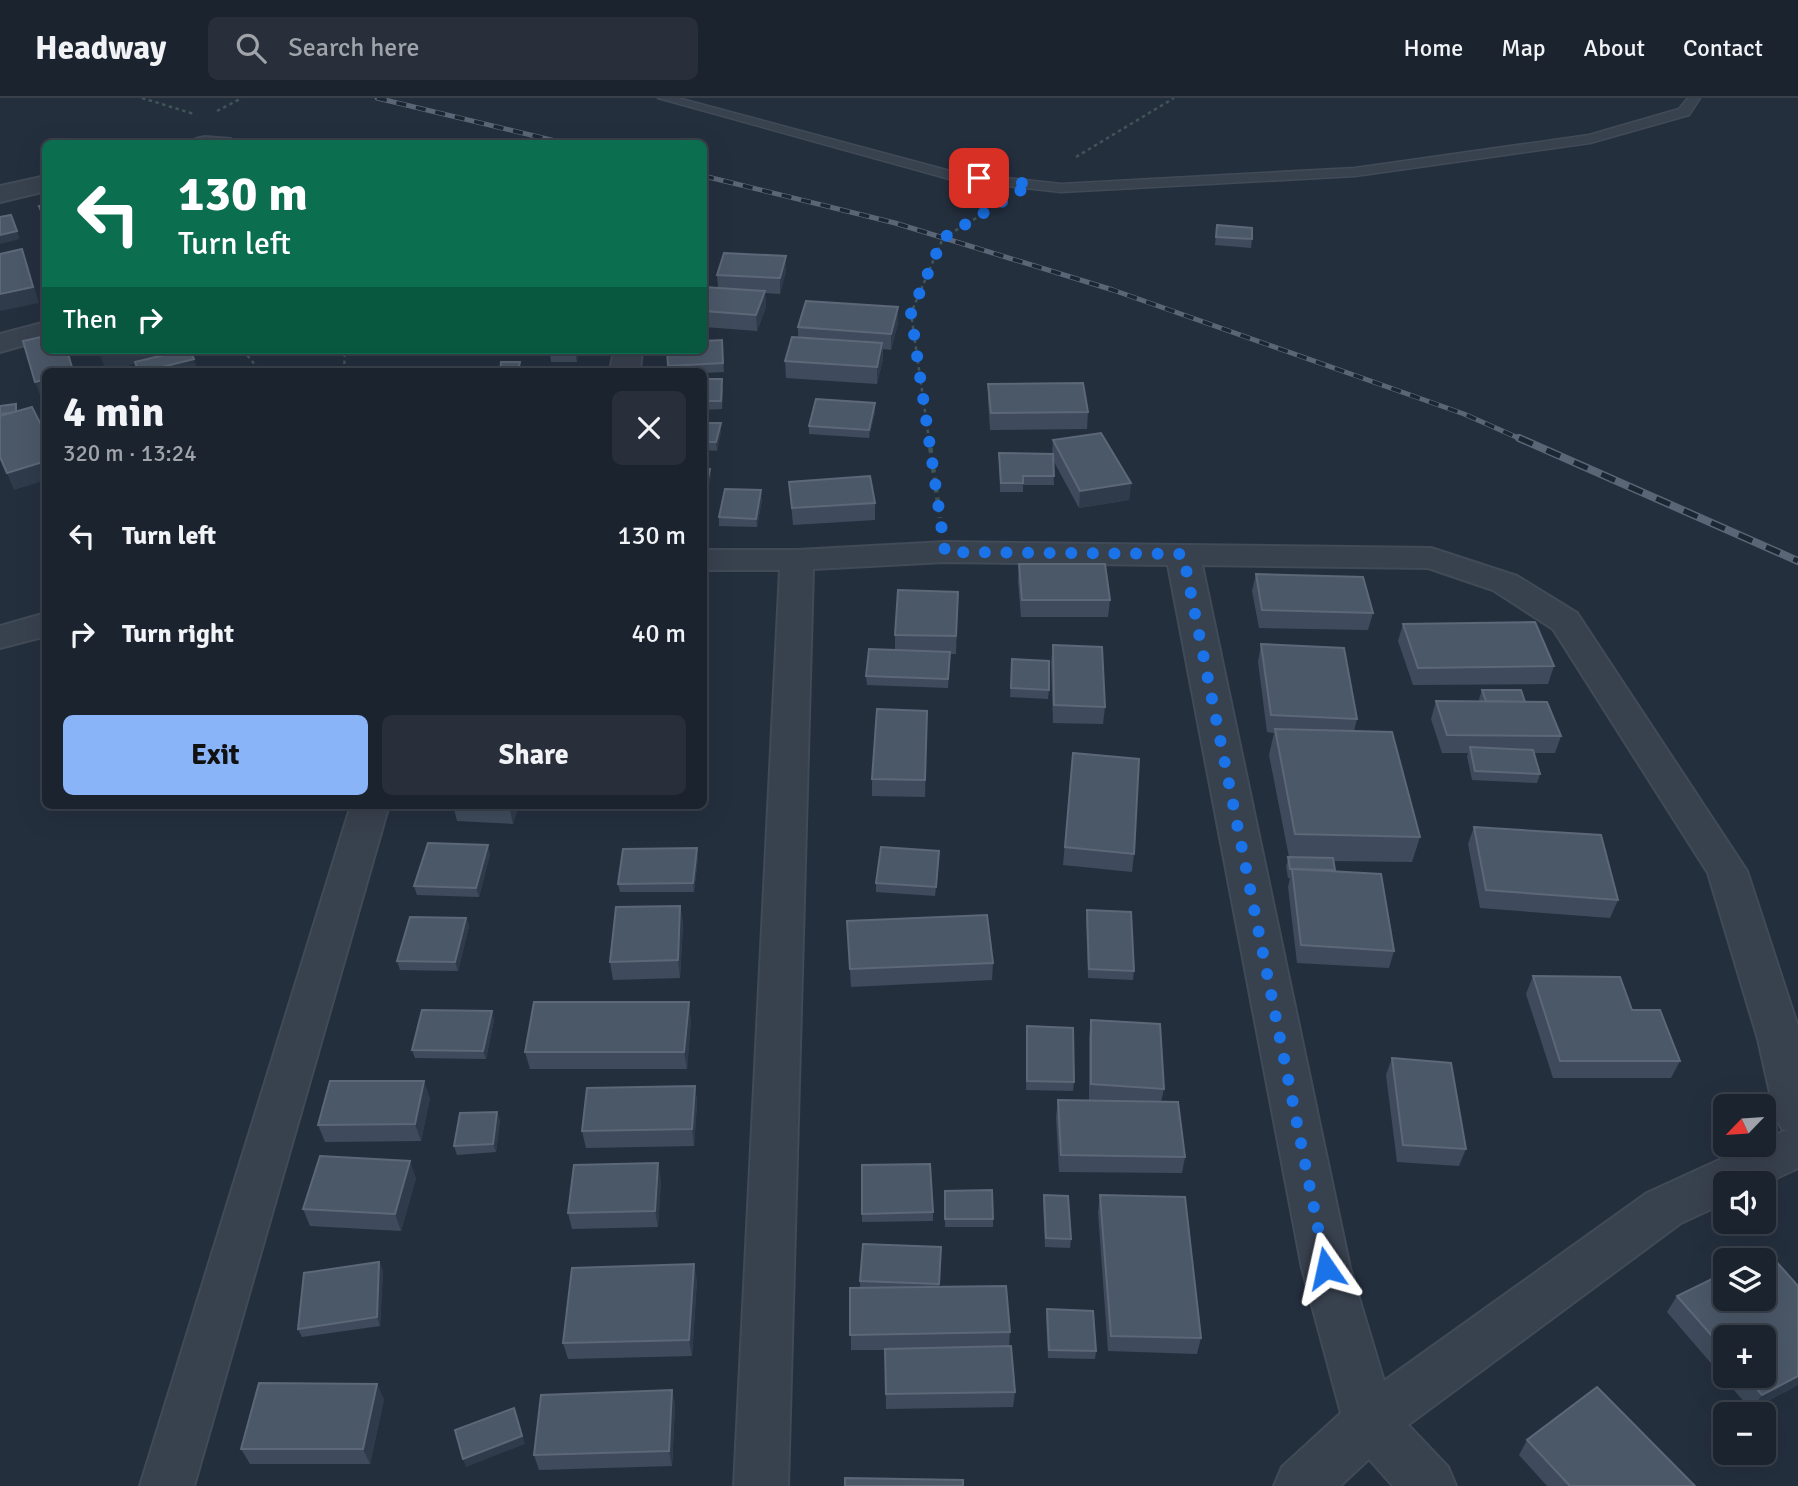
<!DOCTYPE html>
<meta charset="utf-8">
<style>
:root{--surface:#1b232e;--page:#282f3a;--text:#f1f3f6;--muted:#a0a4aa;--line:#39404a;--accent:#8ab4f8}
body{margin:0;font-family:Signika,sans-serif;background:var(--page);color:var(--text);height:100vh;display:flex;flex-direction:column;font-size:26px;white-space:nowrap}
*{box-sizing:border-box;margin:0}
p{font-size:23px;color:var(--muted)}
.icon{flex:none;width:38px;height:38px;fill:none;stroke:currentColor;stroke-width:2;stroke-linecap:round;stroke-linejoin:round}
.map{position:relative;flex:1;overflow:hidden}
.panel{position:absolute;left:42px;top:270px;width:665px;height:441px;display:flex;flex-direction:column;background:var(--surface);border-radius:10px;box-shadow:0 7px 28px #0002,0 0 0 2px var(--line)}
.panel>*{flex:none}
.top-card{position:absolute;left:42px;top:42px;width:665px;height:214px;border-radius:10px;box-shadow:0 7px 28px #0002,0 0 0 2px var(--line);background:#0b6e4f;color:#fff;overflow:hidden}
.needle{width:46px;rotate:245deg}
.tools{position:absolute;left:1713px;top:996px;display:grid;gap:14px}
.tools a{display:grid;place-items:center;width:63px;height:63px;border-radius:10px;background:var(--surface);box-shadow:0 7px 28px #0002,0 0 0 2px var(--line);font-size:35px}
.pin{position:absolute;display:grid;place-items:center;width:60px;height:60px;color:#fff;margin:-30px;border-radius:14px;box-shadow:0 4px 10px #0006}
.me{position:absolute;width:77px;margin:-38px;rotate:349deg;stroke-linejoin:round;filter:drop-shadow(0 0 5px #0008)}
.turn{display:flex;align-items:center;gap:24px;height:147px;padding:0 21px;font-size:32px}
.turn .icon{width:91px;height:91px;stroke-width:2.5}
.turn b{display:block;font-size:49px;line-height:60px}
.then{display:flex;align-items:center;height:66px;padding:0 21px;background:#0003;gap:14px;font-size:26px}
.round{display:grid;place-items:center;flex:none;width:74px;height:74px;border-radius:10px;background:var(--page)}
.overview{display:flex;align-items:center;justify-content:space-between;height:119px;padding:0 21px}
h1{font-size:42px;font-weight:700;line-height:52px}
.action{display:flex;gap:14px;margin-top:auto;padding:14px 21px}
.action a{flex:1;height:80px;border-radius:10px;background:var(--accent);color:#111;font-size:28px;font-weight:700;line-height:80px;text-align:center}
.action a+a{background:var(--page);color:var(--text)}
ul{padding:0;list-style:none}
li{display:flex;align-items:center;gap:21px;height:98px;padding:0 21px}
li div{flex:1}
li b{display:block;font-size:26px}
li em{font-style:normal}
header{display:flex;align-items:center;gap:42px;box-sizing:border-box;height:98px;padding:0 35px;background:var(--surface);border-bottom:2px solid var(--line)}
header strong{font-size:33px}
nav{display:flex;gap:38px;margin-inline-start:auto;font-size:24px}
.search{width:490px;height:63px;background:var(--page);display:flex;align-items:center;gap:18px;box-sizing:border-box;padding:0 24px;border-radius:10px;color:var(--muted);font-size:26px}
.map>svg:first-child{display:block}
.lines{fill:none;stroke-linecap:round;stroke-linejoin:round}
.service-casing{stroke:#414a57;stroke-width:3}
.minor-casing{stroke:#414a57;stroke-width:4}
.path-far1{stroke:#3f5557;stroke-width:2.5;stroke-dasharray:3.5 3.5;stroke-linecap:butt}
.path{stroke:#3f5557;stroke-width:4.5;stroke-dasharray:5 5;stroke-linecap:butt}
.service{fill:#38414e;fill-rule:evenodd}
.minor{fill:#38414e;fill-rule:evenodd}
.rail-far1-casing{stroke:#5a6575;stroke-width:5}
.rail-casing{stroke:#5a6575;stroke-width:8}
.rail-far1{stroke:#1d2633;stroke-width:3.5;stroke-dasharray:10;stroke-linecap:butt}
.rail{stroke:#1d2633;stroke-width:5;stroke-dasharray:15;stroke-linecap:butt}
.wall{fill:#3f4b5c;fill-rule:evenodd}
.shaded-wall{fill:#2f3b4b}
.building{fill:#4b5868;stroke:#5c6777;stroke-width:2}
.route{stroke:#1a73e8;stroke-width:12;stroke-dasharray:0 21.6}
</style>
<header>
<strong>Headway</strong>
<div class="search"><svg class="icon" aria-label="search" viewBox="0 0 24 24"><circle cx="10" cy="10" r="6"/><path d="M15 15l6 6"/></svg>Search here</div>
<nav><a>Home</a><a>Map</a><a>About</a><a>Contact</a></nav>
</header>
<div class="map">
<svg width="1798" height="1388" viewBox="0 0 1798 1388">
<rect width="100%" height="100%" fill="#242f3e"/>
<g class="lines">
<g class="service-casing">
<path id="service" d="M658,0H678L954,74L1061,86L1355,70L1589,37L1679,11L1688,0H1700L1689,17L1590,45L1355,78L1061,94L953,82Z"/>
</g>
<g class="minor-casing">
<g id="minor">
<path d="M205,39L231,41L234,46H193L196,41Z"/>
<path d="M46,78V93L0,104V88Z"/>
<path d="M46,224V241L0,254V236Z"/>
<path d="M614,252H642L640,273H610Z"/>
<path d="M945,444L1431,450L1517,478L1577,515L1747,773L1798,929V1070L1764,1086L1726,1085V1104L1681,1125L1408,1327L1448,1369L1456,1388H1393L1369,1361L1340,1388H1274L1282,1369L1341,1315L1302,1170L1168,467L945,464L813,471L788,1388H734L780,472H704V452H797ZM1202,467L1428,470L1493,492L1553,531L1708,775L1758,941L1775,1017L1782,1031L1787,1032L1764,1042V1046H1754L1647,1095L1384,1283L1350,1170Z"/>
<path d="M46,515V538L0,550V528Z"/>
<path d="M351,707H389L194,1388H140Z"/>
</g>
</g>
<g class="path-far1">
<path d="M142,0L194,16"/>
<path d="M217,13L242,0"/>
<path d="M1076,59L1174,0"/>
<path d="M243,252L260,273"/>
<path d="M344,273L345,252"/>
<path d="M929,342L911,215L943,140L988,113"/>
</g>
<path class="path" d="M929,340L940,420"/>
<use href="#service" class="service"/>
<use href="#minor" class="minor"/>
<g class="rail-far1-casing">
<g id="rail-far1">
<path d="M377,0L568,46"/>
<path d="M704,78L895,125L1113,192L1464,316L1523,342"/>
</g>
</g>
<g class="rail-casing">
<path id="rail" d="M1519,340L1798,463"/>
</g>
<use href="#rail-far1" class="rail-far1"/>
<use href="#rail" class="rail"/>
</g>
<g class="wall">
<path d="M1217,127L1252,141L1251,150L1215,147Z"/>
<path d="M786,173L780,196L765,195L766,209L757,233L704,229V189L718,190L717,177Z"/>
<path d="M898,225L891,252L883,251V261L877,286L786,280L785,263L798,240V229Z"/>
<path d="M722,242L724,274L704,275V273H668L667,252Z"/>
<path d="M578,252L577,264H551L550,256Z"/>
<path d="M704,281L723,289L722,311L704,312Z"/>
<path d="M988,286L1088,314L1087,331L990,332L988,302Z"/>
<path d="M875,314L869,340L809,336V328Z"/>
<path d="M704,325H721V334L717,353L704,352Z"/>
<path d="M1053,342L1131,385L1129,402L1079,410L1053,362L1054,387H1023V394H1000L999,355L1052,356Z"/>
<path d="M789,384L875,405V422L793,427Z"/>
<path d="M762,401L757,429L719,428V419Z"/>
<path d="M1019,466L1110,502L1108,519H1021L1018,483Z"/>
<path d="M1256,476L1373,515L1368,532L1259,530L1252,493Z"/>
<path d="M958,494L956,556H950L948,590L867,587L866,578L895,552V537Z"/>
<path d="M1403,526L1554,568L1548,586L1413,587L1398,543Z"/>
<path d="M1261,546L1357,621L1354,633L1420,739L1412,764L1333,763L1335,773L1394,853L1389,870L1297,865L1288,789L1290,780H1288L1286,768L1289,759L1269,657L1274,635L1267,634L1258,564Z"/>
<path d="M1053,547L1105,609L1103,626L1053,625L1051,564Z"/>
<path d="M1012,561L1049,592L1048,601L1010,599Z"/>
<path d="M1482,592L1525,604L1561,638L1555,655H1534L1540,676L1537,685L1472,682L1467,658L1468,655H1442L1431,621L1436,603H1480L1479,601Z"/>
<path d="M927,613L925,699L872,698V681Z"/>
<path d="M1073,655L1134,756L1132,774L1063,767Z"/>
<path d="M453,707H519L513,726L457,723Z"/>
<path d="M1474,729L1618,802L1610,820L1480,810L1468,746Z"/>
<path d="M490,756L479,799L417,797L414,788Z"/>
<path d="M698,759L694,794H620L618,786Z"/>
<path d="M939,762L935,798L876,794V785Z"/>
<path d="M680,808L683,825L680,880L613,882L610,864Z"/>
<path d="M1087,812L1134,873L1133,882L1088,880L1086,821Z"/>
<path d="M466,820L469,828L458,873L400,872L397,863Z"/>
<path d="M847,823L993,865L992,882L851,889Z"/>
<path d="M1533,878L1632,912L1680,963L1671,980H1553L1526,896Z"/>
<path d="M494,922L486,961L415,960L412,952Z"/>
<path d="M691,922L687,971H530L525,954Z"/>
<path d="M1091,922L1164,991L1161,1004L1185,1059L1182,1075L1059,1074L1056,1019L1058,1002L1089,1003V939Z"/>
<path d="M1027,928L1074,984L1073,993L1026,992Z"/>
<path d="M1392,960L1466,1051L1459,1068L1397,1064L1386,977Z"/>
<path d="M695,988L697,1005L694,1048L586,1050L582,1033Z"/>
<path d="M430,1000L421,1043L325,1044L318,1027Z"/>
<path d="M500,1022L496,1054L457,1057L454,1048Z"/>
<path d="M862,1067L933,1114V1123L862,1124Z"/>
<path d="M416,1080L401,1133L310,1128L303,1111Z"/>
<path d="M661,1082L658,1129L572,1131L568,1115Z"/>
<path d="M945,1093L993,1121V1129H945Z"/>
<path d="M1044,1097L1071,1141L1070,1150L1045,1149L1043,1105Z"/>
<path d="M1100,1097L1201,1240L1197,1256L1108,1253L1098,1114Z"/>
<path d="M941,1149L939,1189L1010,1234L1009,1248L1015,1294L1013,1309L886,1311L885,1252H851L850,1190H860V1183Z"/>
<path d="M383,1172L380,1228L302,1239L298,1231Z"/>
<path d="M697,1182L692,1258L568,1261L563,1245Z"/>
<path d="M1798,1188V1287L1751,1312L1667,1214L1677,1198ZM1726,1239L1764,1278H1726Z"/>
<path d="M1047,1211L1096,1253L1095,1261L1048,1260L1046,1220Z"/>
<path d="M672,1292L675,1307L672,1368L539,1372L534,1357Z"/>
<path d="M384,1301L370,1366H250L241,1351Z"/>
<path d="M1527,1342L1695,1388H1547L1519,1357Z"/>
</g>
<g class="shaded-wall">
<path d="M17,133L20,141L0,146V137Z"/>
<path d="M22,151L28,167L39,205L0,213V196Z"/>
<path d="M786,158V173L780,196V180Z"/>
<path d="M765,193L766,209L757,233L756,217Z"/>
<path d="M898,209V225L891,252V236Z"/>
<path d="M882,245L883,261L877,286V269Z"/>
<path d="M67,252H68L74,273H73Z"/>
<path d="M120,252H178L179,256L106,273L100,257Z"/>
<path d="M576,252H578L577,264L575,255Z"/>
<path d="M194,261L197,270L184,273H146Z"/>
<path d="M46,281V299L41,300L35,284Z"/>
<path d="M875,305V314L869,340V332Z"/>
<path d="M721,325V334L717,353L716,344Z"/>
<path d="M46,363V382L14,392L7,375Z"/>
<path d="M710,371L711,379L704,411V399Z"/>
<path d="M1131,385L1129,402L1079,410L1080,393Z"/>
<path d="M761,392L762,401L757,429L756,421Z"/>
<path d="M704,474L705,490L704,498Z"/>
<path d="M704,636L706,654L704,679Z"/>
<path d="M509,707H519L513,726L509,708Z"/>
<path d="M488,747L490,756L479,799L476,790Z"/>
<path d="M697,750L698,759L694,794L693,785Z"/>
<path d="M680,808L683,825L680,880L678,862Z"/>
<path d="M466,820L469,828L458,873L455,864Z"/>
<path d="M689,904L691,922L687,971L684,954Z"/>
<path d="M492,913L494,922L486,961L483,953Z"/>
<path d="M424,983L430,1000L421,1043L415,1026Z"/>
<path d="M695,988L697,1005L694,1048L692,1031Z"/>
<path d="M497,1014L500,1022L496,1054L493,1046Z"/>
<path d="M410,1063L416,1080L401,1133L395,1116Z"/>
<path d="M658,1065L661,1082L658,1129L655,1113Z"/>
<path d="M379,1164L383,1172L380,1228L377,1219Z"/>
<path d="M694,1166L697,1182L692,1258L689,1242Z"/>
<path d="M1798,1278V1287L1751,1312L1762,1297Z"/>
<path d="M377,1286L384,1301L370,1366L363,1351Z"/>
<path d="M672,1292L675,1307L672,1368L669,1353Z"/>
<path d="M514,1310L525,1346L466,1369L463,1361Z"/>
</g>
<g class="building">
<path d="M46,107V124L39,108Z"/>
<path d="M11,117L17,133L0,137V119Z"/>
<path d="M1217,127L1252,130V141L1216,139Z"/>
<path d="M22,151L33,189L0,196V156Z"/>
<path d="M724,155L786,158L780,180L717,177Z"/>
<path d="M704,189L765,193L756,217L704,213Z"/>
<path d="M806,203L898,209L891,236L798,229Z"/>
<path d="M46,238V252H67L73,273H46V281L35,284L23,243Z"/>
<path d="M792,239L882,245L877,269L785,263Z"/>
<path d="M722,242L723,265L668,268L667,252H704V243Z"/>
<path d="M98,252H120L100,257Z"/>
<path d="M185,252H190L194,261L146,273H138L135,264Z"/>
<path d="M550,252H576L575,255L550,256Z"/>
<path d="M501,264H520L518,273H500Z"/>
<path d="M704,281H722L721,303H704Z"/>
<path d="M1083,285L1088,314L991,315L988,286Z"/>
<path d="M816,301L875,305L869,332L809,328Z"/>
<path d="M16,306V314L0,316V308Z"/>
<path d="M32,309L46,337V363L7,375L0,359V318Z"/>
<path d="M704,325H721L716,344H704Z"/>
<path d="M1101,335L1131,385L1080,393L1053,342Z"/>
<path d="M999,355L1053,356L1054,378H1023V385H1001Z"/>
<path d="M704,370L710,371L704,399Z"/>
<path d="M870,378L875,405L792,410L789,384Z"/>
<path d="M725,391L761,392L756,421L719,419Z"/>
<path d="M1019,466H1105L1110,502H1022Z"/>
<path d="M1256,476L1363,479L1373,515L1262,512Z"/>
<path d="M898,492L958,494L956,538L895,537Z"/>
<path d="M1535,524L1554,568L1418,570L1403,526Z"/>
<path d="M1261,546L1344,550L1357,621L1271,617Z"/>
<path d="M1053,547L1102,549L1105,609L1054,607Z"/>
<path d="M869,551L950,554L948,581L866,578Z"/>
<path d="M1012,561L1049,563V592L1011,590Z"/>
<path d="M1482,592H1521L1525,604L1486,603Z"/>
<path d="M1436,603L1547,604L1561,638L1447,637Z"/>
<path d="M877,611L927,613L925,682L872,681Z"/>
<path d="M1275,631L1392,634L1420,739L1295,736Z"/>
<path d="M1470,649L1533,652L1540,676L1475,673Z"/>
<path d="M1073,655L1139,661L1134,756L1065,749Z"/>
<path d="M482,707H509V708Z"/>
<path d="M1474,729L1601,737L1618,802L1486,792Z"/>
<path d="M428,745L488,747L476,790L414,788Z"/>
<path d="M881,749L939,753L936,789L876,785Z"/>
<path d="M697,750L693,785L618,786L623,751Z"/>
<path d="M1288,759L1333,760L1335,772L1290,771Z"/>
<path d="M1292,771L1381,776L1394,853L1301,847Z"/>
<path d="M680,808L678,862L610,864L616,809Z"/>
<path d="M1087,812L1131,814L1134,873L1089,871Z"/>
<path d="M987,817L993,865L850,871L847,823Z"/>
<path d="M410,819L466,820L455,864L397,863Z"/>
<path d="M1533,878L1620,879L1632,912H1660L1680,963H1560Z"/>
<path d="M534,904H689L684,954H525Z"/>
<path d="M422,912L492,913L483,953L412,952Z"/>
<path d="M1091,922L1160,926L1164,991L1091,986Z"/>
<path d="M1027,928L1073,930L1074,984L1027,983Z"/>
<path d="M1392,960L1451,965L1466,1051L1403,1047Z"/>
<path d="M330,983H424L415,1026L318,1027Z"/>
<path d="M695,988L692,1031L582,1033L587,990Z"/>
<path d="M1058,1002L1178,1004L1185,1059L1061,1057Z"/>
<path d="M497,1014L493,1046L454,1048L460,1015Z"/>
<path d="M320,1058L410,1063L395,1116L303,1111Z"/>
<path d="M658,1065L655,1113L568,1115L574,1067Z"/>
<path d="M930,1066L933,1114L862,1116V1067Z"/>
<path d="M992,1092L993,1121H945V1093Z"/>
<path d="M1044,1097L1068,1098L1071,1141L1046,1140Z"/>
<path d="M1100,1097L1185,1099L1201,1240L1111,1238Z"/>
<path d="M863,1146L941,1149L939,1186L860,1183Z"/>
<path d="M1767,1153L1798,1188V1278L1762,1297L1746,1278H1764V1239H1726V1254L1677,1198L1726,1174V1200H1764V1162H1749Z"/>
<path d="M379,1164L377,1219L298,1231L304,1175Z"/>
<path d="M694,1166L689,1242L563,1245L572,1170Z"/>
<path d="M1006,1188L1010,1234L850,1237V1190Z"/>
<path d="M1047,1211L1093,1213L1096,1253L1049,1252Z"/>
<path d="M1011,1248L1015,1294L886,1296L885,1251Z"/>
<path d="M259,1285L377,1286L363,1351H241Z"/>
<path d="M1597,1289L1695,1388H1570L1527,1342Z"/>
<path d="M672,1292L669,1353L534,1357L541,1297Z"/>
<path d="M514,1310L522,1338L463,1361L455,1332Z"/>
<path d="M845,1380L963,1382V1388H845Z"/>
</g>
<g class="lines">
<path class="route" d="M979,80L1031,86L943,140L911,215L945,454L1183,456L1326,1170"/>
</g>
</svg>
<div class="tools">
<a><svg class="needle" viewBox="-14 -14 28 28"><path d="M0-13l5 13h-10z" fill="#e53935"/><path d="M0 13l5-13h-10z" fill="#a0a4aa"/></svg></a>
<a><svg class="icon" aria-label="sound" viewBox="0 0 24 24"><path d="M4 9h4l5-4v14l-5-4H4zM17 9q2 3 0 6"/></svg></a>
<a><svg class="icon" aria-label="layers" viewBox="0 0 24 24"><path d="M12 4l9 5-9 5-9-5zM3 14l9 5 9-5"/></svg></a>
<a>+</a>
<a>−</a>
</div>
<div class="pin" style="left:979px;top:80px;background:#d93025"><svg class="icon" aria-label="arrive" viewBox="0 0 24 24"><path d="M6 21V4h12l-3 4 3 4H6"/></svg></div>
<svg class="me" style="left:1326px;top:1170px" viewBox="-20 -20 40 40"><path d="M0-17L14 15 0 8-14 15z" fill="#1a73e8" stroke="#fff" stroke-width="4"/></svg>
<div class="top-card">
<div class="turn"><svg class="icon" aria-label="left" viewBox="0 0 24 24"><path d="M17 20v-9H6M10 6l-5 5 5 5"/></svg><div><b>130 m</b>Turn left</div></div>
<div class="then">Then<svg class="icon" aria-label="right" viewBox="0 0 24 24"><path d="M7 20v-9h11M14 6l5 5-5 5"/></svg></div>
</div>
<section class="panel">
<div class="overview"><div><h1>4 min</h1><p>320 m · 13:24</p></div><a class="round"><svg class="icon" aria-label="close" viewBox="0 0 24 24"><path d="M6 6l12 12M18 6L6 18"/></svg></a></div>
<ul>
<li><svg class="icon" aria-label="left" viewBox="0 0 24 24"><path d="M17 20v-9H6M10 6l-5 5 5 5"/></svg><div><b>Turn left</b></div><em>130 m</em></li>
<li><svg class="icon" aria-label="right" viewBox="0 0 24 24"><path d="M7 20v-9h11M14 6l5 5-5 5"/></svg><div><b>Turn right</b></div><em>40 m</em></li>
</ul>
<div class="action"><a>Exit</a><a>Share</a></div>
</section>
</div>
